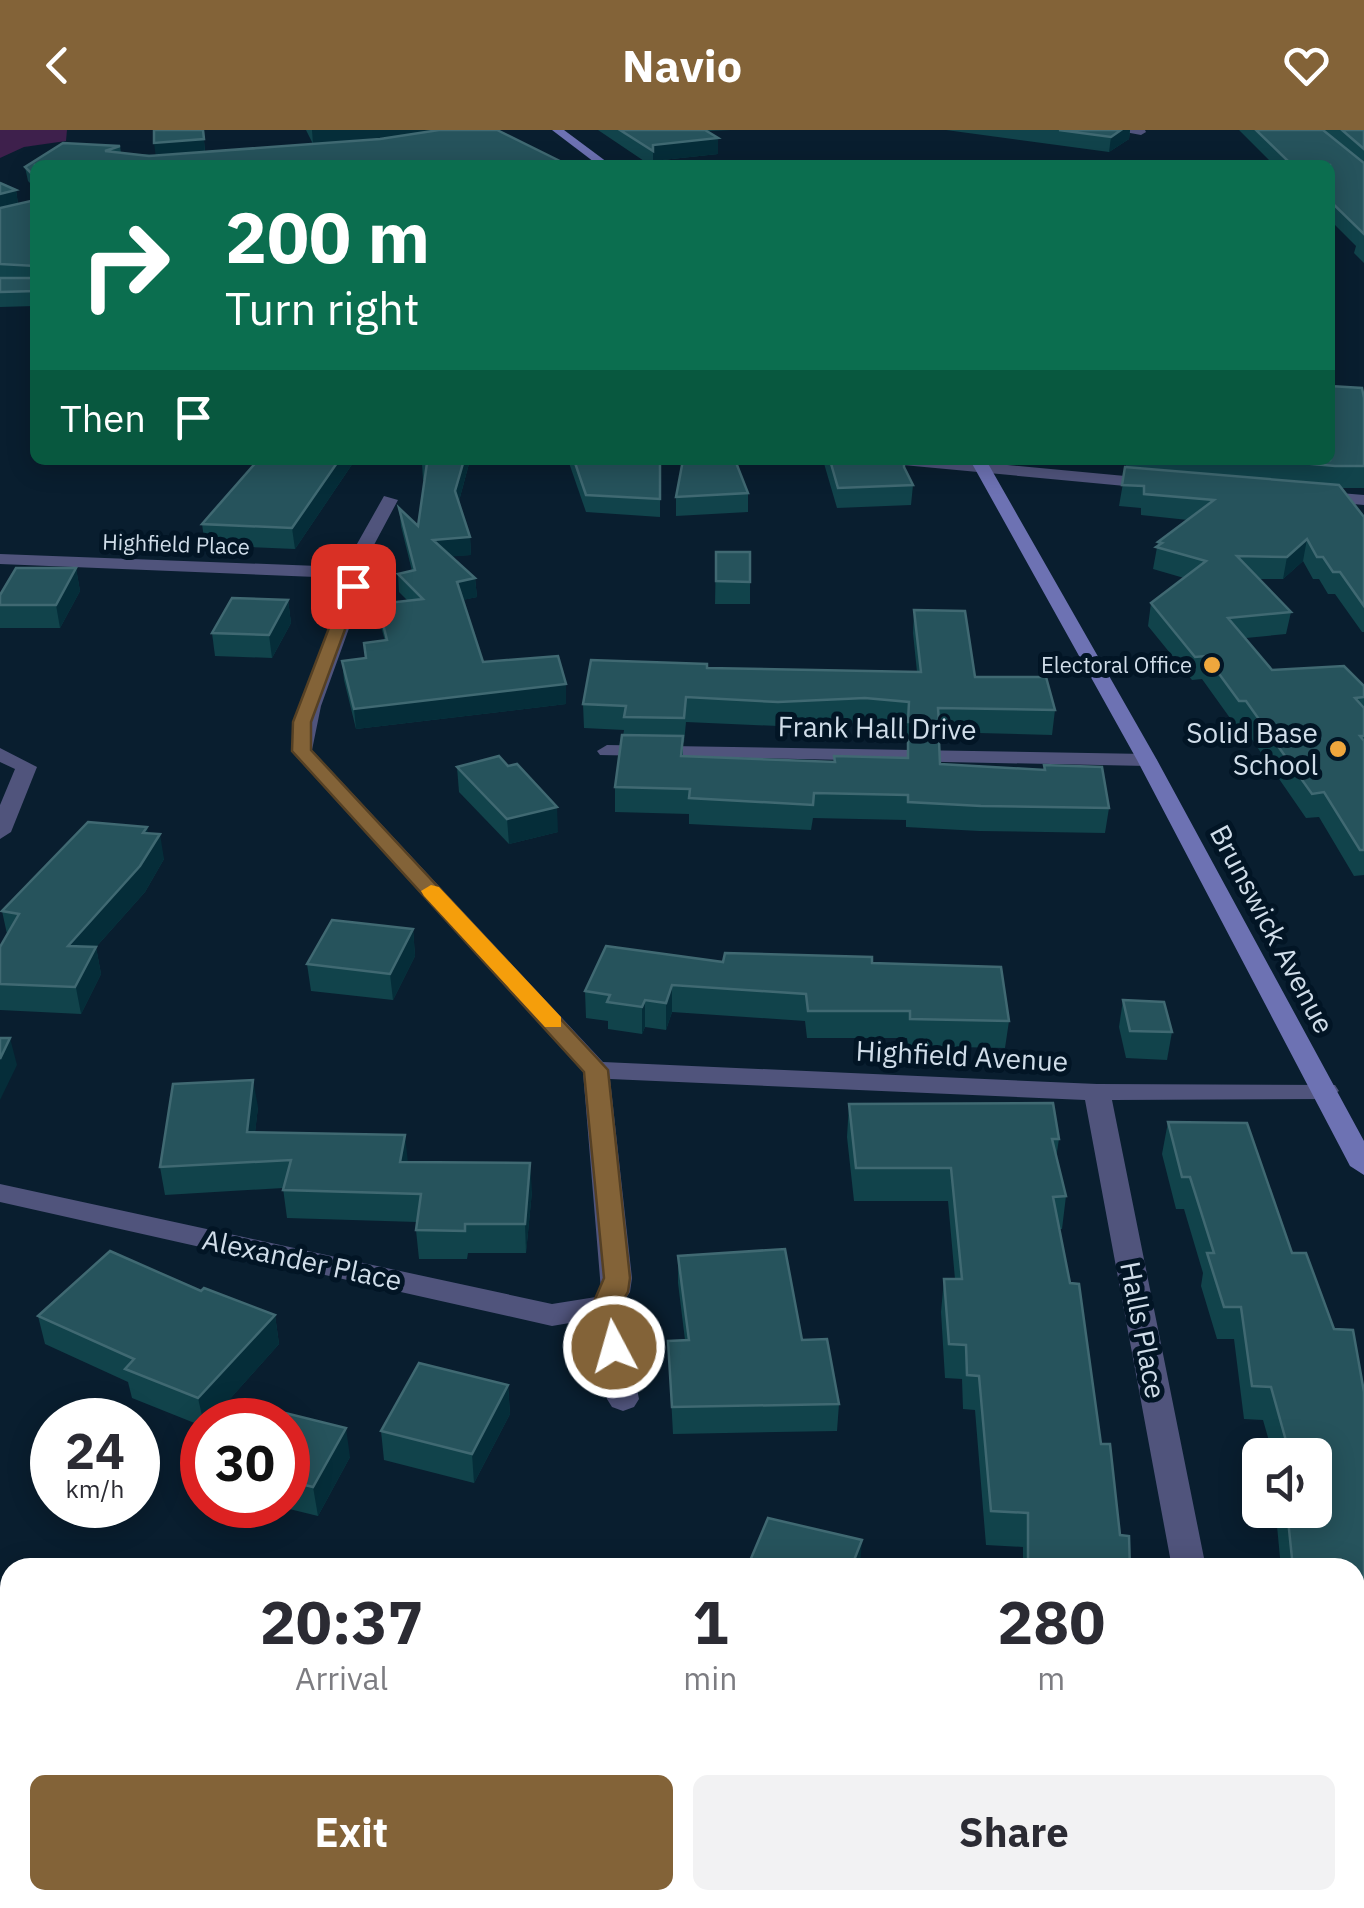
<!DOCTYPE html>
<style>
:root{--surface:#fff;--page:#f2f2f3;--text:#2b2b33;--muted:#7c7c81;--accent:#836338}
body{margin:0;font-family:"IBM Plex Sans",sans-serif;background:var(--page);color:var(--text);height:100vh;display:flex;flex-direction:column;font-size:38px;white-space:nowrap}
*{box-sizing:border-box;margin:0}
p{font-size:32px;color:var(--muted)}
.icon{flex:none;width:55px;height:55px;fill:none;stroke:currentColor;stroke-width:2;stroke-linecap:round;stroke-linejoin:round}
.map{position:relative;flex:1;overflow:hidden}
.panel{position:absolute;left:0px;top:1428px;width:1365px;height:352px;display:flex;flex-direction:column;background:var(--surface);border-radius:30px 30px 0 0;box-shadow:0 5px 25px #0003}
.panel>*{flex:none}
.hud{position:absolute;left:30px;top:30px;width:1305px;height:305px;border-radius:15px;box-shadow:0 5px 25px #0003;background:#0b6e4f;color:#fff;overflow:hidden}
.buttons{position:absolute;left:1242px;top:1308px;display:grid;gap:20px}
.buttons a{display:grid;place-items:center;width:90px;height:90px;border-radius:15px;background:var(--surface);box-shadow:0 5px 25px #0003;font-size:50px}
.speed{position:absolute;left:30px;top:1268px;display:flex;gap:20px;font-size:50px;font-weight:700;text-align:center}
.speed>*{display:grid;place-content:center;width:130px;height:130px;border-radius:50%;background:var(--surface);box-shadow:0 5px 25px #0003;line-height:1}
.speed small{font-size:25px;font-weight:400}
.speed .limit{border:15px solid #d22;background:#fff;color:#111}
.pin{position:absolute;display:grid;place-items:center;width:85px;height:85px;color:#fff;margin:-42px;border-radius:20px;box-shadow:0 5px 15px #0006}
.me{position:absolute;width:110px;margin:-55px;rotate:354deg;stroke-linejoin:round;filter:drop-shadow(0 0 8px #0008)}
.turn{display:flex;align-items:center;gap:35px;height:210px;padding:0 30px;font-size:45px}
.turn .icon{width:130px;height:130px;stroke-width:2.5}
.turn b{display:block;font-size:70px;line-height:85px}
.then{display:flex;align-items:center;height:95px;padding:0 30px;background:#0003;gap:20px;font-size:38px}
.eta{display:flex;justify-content:space-evenly;align-items:center;height:170px;text-align:center}
.eta b{font-size:60px;font-weight:700;line-height:70px}
.action{display:flex;gap:20px;margin-top:auto;padding:20px 30px}
.action a{flex:1;height:115px;border-radius:15px;background:var(--accent);color:#fff;font-size:40px;font-weight:700;line-height:115px;text-align:center}
.action a+a{background:var(--page);color:var(--text)}
header{display:flex;justify-content:space-between;align-items:center;height:130px;padding:0 30px;background:var(--accent);color:#fff;font-size:45px;font-weight:700}
.map>svg:first-child{display:block}
.green{fill:#3e204c}
.lines{fill:none;stroke-linecap:round;stroke-linejoin:round}
.minor{fill:#50547c;fill-rule:evenodd}
.secondary{fill:#6d72b3;fill-rule:evenodd}
.wall{fill:#11434b;fill-rule:evenodd}
.shaded-wall{fill:#052d39}
.building{fill:#26535c;stroke:#406972;stroke-width:2.5}
.route{fill:#836338;stroke:#554024;stroke-width:2.5}
.slow{fill:#f59e0b}
.poi-dot{fill:#efa73d;stroke:#021525;stroke-width:4}
.labels{text-anchor:middle;stroke-width:10;stroke-linejoin:round;paint-order:stroke}
.far-street-label{font-size:22px;fill:#d0dde9;stroke:#021525}
.far-poi-label{font-size:22px;fill:#d0dde9;stroke:#021525;text-anchor:end}
.street-label{font-size:28px;fill:#d0dde9;stroke:#021525}
.poi-label{font-size:28px;fill:#d0dde9;stroke:#021525;text-anchor:end}
</style>
<header><svg class="icon" aria-label="back" viewBox="0 0 24 24"><path d="M15 5l-7 7 7 7"/></svg>Navio<svg class="icon" aria-label="heart" viewBox="0 0 24 24"><path d="M12 20l-8-8c-3-5 5-10 8-4 3-6 11-1 8 4z"/></svg></header>
<div class="map">
<svg width="1364" height="1778" viewBox="0 0 1364 1778">
<rect width="100%" height="100%" fill="#091e2f"/>
<path class="green" d="M0,0H67L66,11L24,17L0,28Z"/>
<g class="lines">
<g class="minor">
<path d="M1114,0H1145L1146,2L1141,5Z"/>
<path d="M895,330H954L1157,349L1165,354L1157,359L903,335Z"/>
<path d="M1316,361L1364,365V375L1310,370L1308,366Z"/>
<path d="M384,366L398,370L359,443L356,479L321,576L312,620L603,932L1097,954L1335,955L1339,961L1326,969L1112,970L1206,1438H1172L1085,970L610,949L632,1148L630,1162L620,1177L639,1269L634,1277L623,1281L612,1277L607,1269L593,1189L552,1196L0,1072V1054L552,1174L596,1167L601,1160L583,942L291,621C299,564 344,503 341,448L0,434V424L344,437Z"/>
<path d="M607,615L1147,624L1157,630L1147,636L600,625L597,621Z"/>
<path d="M0,618L37,637L11,702L0,709V675L15,639L0,632Z"/>
<path d="M0,1455L10,1458V1488L0,1485Z"/>
<path d="M10,1602V1659L0,1662V1606Z"/>
<path d="M0,1664L10,1665V1699L0,1698Z"/>
</g>
<g class="secondary">
<path d="M552,0H564L611,35H598Z"/>
<path d="M970,330H986L1157,630L1364,1011V1045L1350,1036L1137,630Z"/>
</g>
</g>
<g class="wall">
<path d="M154,0H203L205,21L313,14L306,0H497L568,35H35V58L28,51L25,37L63,13L120,16L121,23L156,25ZM404,5L380,9L319,13Z"/>
<path d="M598,0H731L708,1L718,24L653,31V35H650Z"/>
<path d="M946,0H1130L1129,9L1109,22Z"/>
<path d="M1239,0H1364V133L1354,123L1356,116L1330,90V35H1274Z"/>
<path d="M0,53L16,60L18,74L35,70V176L0,177Z"/>
<path d="M1364,268V358H1341L1364,387V502H1362L1335,464H1328L1319,449H1313L1303,431L1283,449H1259L1291,482L1286,504L1246,508L1272,540L1364,556V745L1354,746L1319,687L1306,688L1242,595H1235L1202,549L1192,550L1148,496L1151,473L1184,448L1153,439L1158,412L1188,390L1141,385V378L1119,376L1127,330H1330Z"/>
<path d="M258,330H355L295,419L205,415L202,394Z"/>
<path d="M470,330L459,371L470,407L471,425L452,426L475,448L477,467L462,470L483,532L566,574L356,599L344,550L342,531L366,528L385,511L380,493L378,474L408,471L399,462L398,444L412,441L401,396L399,378L418,396L425,350H423L422,333Z"/>
<path d="M568,330H660V387L586,382Z"/>
<path d="M823,330H904V337L913,355L911,375L837,378Z"/>
<path d="M748,363V382L676,386V367Z"/>
<path d="M716,422H750V474H715Z"/>
<path d="M76,438L80,461L60,498H0V465Z"/>
<path d="M288,470L291,493L272,528L215,526L212,503Z"/>
<path d="M914,480L975,547L1055,580L1052,605L938,602L937,611L940,634L1044,639V635L1109,678L1105,703L979,701L906,697V690L813,688L811,700L689,694V684L615,682V657L624,600L584,598L583,574L707,538L917,542L913,503ZM686,592L778,596L864,593L907,596V628L834,632L683,626V612L684,613Z"/>
<path d="M457,637L558,702L509,714L459,662Z"/>
<path d="M148,703L164,729L145,762L96,817L101,844L81,884L0,880V817L7,804L2,781Z"/>
<path d="M413,799L415,826L393,870L311,861L307,834Z"/>
<path d="M872,833L1009,891L1005,918L908,916L907,908H807L805,891L672,882L666,900L645,897L642,904L608,899V891L586,888L585,861Z"/>
<path d="M1123,870L1172,902L1167,930L1126,928L1119,897Z"/>
<path d="M849,974L1059,1009L1056,1028L1066,1066L1062,1099H1059L1120,1405L1130,1438H1023V1417L986,1415L975,1280L963,1279L962,1249L945,1248L941,1182L944,1149H955L948,1071H854L847,1007Z"/>
<path d="M258,977L255,1002L408,1032L532,1061L526,1123H468L467,1129H419L416,1100L417,1092L287,1088L283,1058L165,1065L160,1037Z"/>
<path d="M1168,992L1292,1123L1334,1199L1364,1262V1488L1355,1487V1438H1281L1277,1396L1281,1380H1315V1325H1273L1263,1290L1244,1289L1234,1209H1217L1201,1156L1203,1143L1184,1079H1176L1162,1024Z"/>
<path d="M678,1126L802,1210L839,1274L837,1301L673,1304L668,1211L685,1210L678,1153Z"/>
<path d="M201,1161L275,1185L279,1214L211,1290H202V1296L132,1268L128,1252L45,1214L38,1186Z"/>
<path d="M508,1255L510,1284L474,1353L384,1330L381,1301Z"/>
<path d="M288,1290L350,1327L318,1386L273,1375H288Z"/>
</g>
<g class="shaded-wall">
<path d="M203,0L205,23L156,27L154,13Z"/>
<path d="M312,0H460L313,14Z"/>
<path d="M1121,0H1130L1129,9L1109,22L1111,7Z"/>
<path d="M718,8V24L653,31V15Z"/>
<path d="M16,60L18,74L0,79V64Z"/>
<path d="M339,330H355L295,419L292,398Z"/>
<path d="M464,330H470L457,378L455,361Z"/>
<path d="M470,407L471,425L435,428L433,410Z"/>
<path d="M1307,409L1303,431L1283,449L1287,427Z"/>
<path d="M76,438L80,461L60,498L56,475Z"/>
<path d="M475,448L477,467L458,471L457,452Z"/>
<path d="M288,470L291,493L272,528L269,505Z"/>
<path d="M566,554V574L356,599L354,579Z"/>
<path d="M557,677L558,702L509,714L507,689Z"/>
<path d="M147,697L151,719L160,704L164,729L145,762L96,817L101,844L81,884L68,816Z"/>
<path d="M413,799L415,826L393,870L390,844Z"/>
<path d="M672,855V882L666,900V873Z"/>
<path d="M645,870V897L642,904V877Z"/>
<path d="M10,908L17,935L0,970V929Z"/>
<path d="M253,950L258,977L252,1030L247,1002Z"/>
<path d="M405,1005L408,1033L400,1032Z"/>
<path d="M530,1033L532,1061L526,1123L525,1094Z"/>
<path d="M275,1185L279,1214L211,1290H203L198,1268Z"/>
<path d="M508,1255L510,1284L474,1353L472,1324Z"/>
<path d="M346,1298L350,1327L318,1386L313,1357Z"/>
<path d="M862,1410L860,1438H851Z"/>
<path d="M345,1770H349L350,1778H343Z"/>
</g>
<g class="building">
<path d="M154,0H203L204,9L154,13Z"/>
<path d="M439,0H497L568,35H35V47L25,37L63,13L120,16L105,21L149,26L380,9Z"/>
<path d="M620,0H705L718,8L653,15V21Z"/>
<path d="M1059,0H1121L1111,7Z"/>
<path d="M1256,0H1323L1364,33V104L1330,71V35H1292Z"/>
<path d="M1342,0H1364V19Z"/>
<path d="M0,53L16,60L0,64Z"/>
<path d="M35,70V136L0,134V78Z"/>
<path d="M35,139V161L0,162V148H32Z"/>
<path d="M1330,256L1362,258L1364,268V336H1335L1266,330H1330Z"/>
<path d="M258,330H339L292,398L202,394Z"/>
<path d="M423,330H464L455,361L470,407L433,410L475,448L457,452L483,532L558,526L566,554L354,579L342,531L366,528L364,513L387,510L378,474L423,469L398,444L415,440L399,378L418,396L427,333H422Z"/>
<path d="M574,330H660V369L586,365Z"/>
<path d="M683,330H735L748,363L676,367Z"/>
<path d="M830,330H904V337L913,355L838,358Z"/>
<path d="M1125,337L1339,355L1364,387V476L1340,442H1333L1323,427H1317L1307,409L1287,427L1237,426L1291,482L1228,488L1272,540L1344,536L1364,556V567L1355,568L1364,578V606H1360L1364,611V720H1360L1324,662L1312,664L1246,571H1239L1206,526L1195,527L1151,473L1206,431L1156,417L1162,413L1158,412L1214,370L1144,364V356L1122,355Z"/>
<path d="M716,422H750V452L716,451Z"/>
<path d="M16,438H76L56,475H0V465Z"/>
<path d="M232,468L288,470L269,505L212,503Z"/>
<path d="M914,480L965,481L975,547H1046L1055,580L938,578L939,592H908L909,572L865,568L778,572L686,567L684,588L624,587L626,576L583,574L591,530L707,534V538L921,542Z"/>
<path d="M622,605L683,606L681,626L835,632L834,626L908,628V610L939,611L940,634L1045,640L1044,635L1102,637L1109,678L981,676L908,672V665L814,663L813,675L689,668L690,659L615,657Z"/>
<path d="M499,626L508,636L517,634L557,677L507,689L457,637Z"/>
<path d="M88,692L147,697L143,703L160,704L140,736L68,816L96,817L75,857L0,854V817L19,784L2,781Z"/>
<path d="M332,790L413,799L390,844L307,834Z"/>
<path d="M606,816L723,832L725,823L872,827V833L1001,837L1009,891L910,889V881H808L806,864L672,855L666,873L645,870L642,877L607,872L610,865L585,861Z"/>
<path d="M1123,870L1164,872L1172,902L1130,901Z"/>
<path d="M0,908H10L0,929Z"/>
<path d="M253,950L247,1002L405,1005L400,1032L530,1033L525,1094H465V1101L416,1100L421,1064L283,1060L291,1030L160,1037L173,954Z"/>
<path d="M1053,973L1059,1009H1052L1066,1066L1053,1067L1070,1153L1079,1154L1101,1314H1110L1120,1405L1129,1406L1130,1438H1028V1383L991,1381L979,1246L967,1245L966,1215L949,1214L944,1149H962L951,1038H856L849,974Z"/>
<path d="M1168,992L1247,993L1292,1123H1306L1334,1199L1353,1200L1364,1262V1454L1355,1453V1438H1293L1287,1380H1315V1325H1290L1271,1257L1252,1256L1241,1177H1224L1207,1123H1214L1190,1047H1182Z"/>
<path d="M785,1119L802,1210L827,1209L839,1274L672,1277L668,1211L689,1210L678,1126Z"/>
<path d="M110,1121L201,1161L204,1158L275,1185L198,1268L125,1239L134,1229L38,1186Z"/>
<path d="M419,1233L508,1255L472,1324L381,1301Z"/>
<path d="M265,1278L346,1298L313,1357L288,1351V1290H257Z"/>
<path d="M768,1388L862,1410L851,1438H747Z"/>
<path d="M12,1770H175L232,1776L234,1770H345L343,1778H9Z"/>
<path d="M423,1770H493L564,1776V1778H421Z"/>
</g>
<path class="route" d="M353,451L361,456L311,592V620L608,940L630,1148L628,1162L619,1177L628,1217L624,1224H605L592,1176L604,1148L584,942L292,621L293,592L345,456Z"/>
<path class="slow" d="M431,755L439,757L561,887V897H545L424,766L421,761Z"/>
<g class="poi-dot">
<circle cx="1212" cy="535" r="10"/>
<circle cx="1338" cy="619" r="10"/>
</g>
<g class="labels">
<g class="far-street-label">
<text transform="translate(176 414) rotate(2)" y="8">Highfield Place</text>
</g>
<g class="far-poi-label">
<text x="1192" y="543">Electoral Office</text>
</g>
<g class="street-label">
<text transform="translate(877 598) rotate(1)" y="10">Frank Hall Drive</text>
<text transform="translate(1272 799) rotate(62)" y="10">Brunswick Avenue</text>
<text transform="translate(962 926) rotate(3)" y="10">Highfield Avenue</text>
<text transform="translate(302 1130) rotate(12)" y="10">Alexander Place</text>
<text transform="translate(1143 1200) rotate(79)" y="10">Halls Place</text>
</g>
<g class="poi-label">
<text x="1318" y="613">Solid Base<tspan x="1318" dy="32">School</tspan></text>
</g>
</g>
</svg>
<div class="buttons">
<a><svg class="icon" aria-label="sound" viewBox="0 0 24 24"><path d="M4 9h4l5-4v14l-5-4H4zM17 9q2 3 0 6"/></svg></a>
</div>
<div class="speed"><div>24<small>km/h</small></div><div class="limit">30</div></div>
<div class="pin" style="left:353px;top:456px;background:#d93025"><svg class="icon" aria-label="arrive" viewBox="0 0 24 24"><path d="M6 21V4h12l-3 4 3 4H6"/></svg></div>
<svg class="me" style="left:614px;top:1217px" viewBox="-20 -20 40 40"><circle r="17" fill="#836338" stroke="#fff" stroke-width="3"/><path d="M0-11L8 9 0 5-8 9z" fill="#fff"/></svg>
<div class="hud">
<div class="turn"><svg class="icon" aria-label="right" viewBox="0 0 24 24"><path d="M7 20v-9h11M14 6l5 5-5 5"/></svg><div><b>200 m</b>Turn right</div></div>
<div class="then">Then<svg class="icon" aria-label="arrive" viewBox="0 0 24 24"><path d="M6 21V4h12l-3 4 3 4H6"/></svg></div>
</div>
<section class="panel">
<div class="eta">
<div><b>20:37</b><p>Arrival</p></div>
<div><b>1</b><p>min</p></div>
<div><b>280</b><p>m</p></div>
</div>
<div class="action"><a>Exit</a><a>Share</a></div>
</section>
</div>
